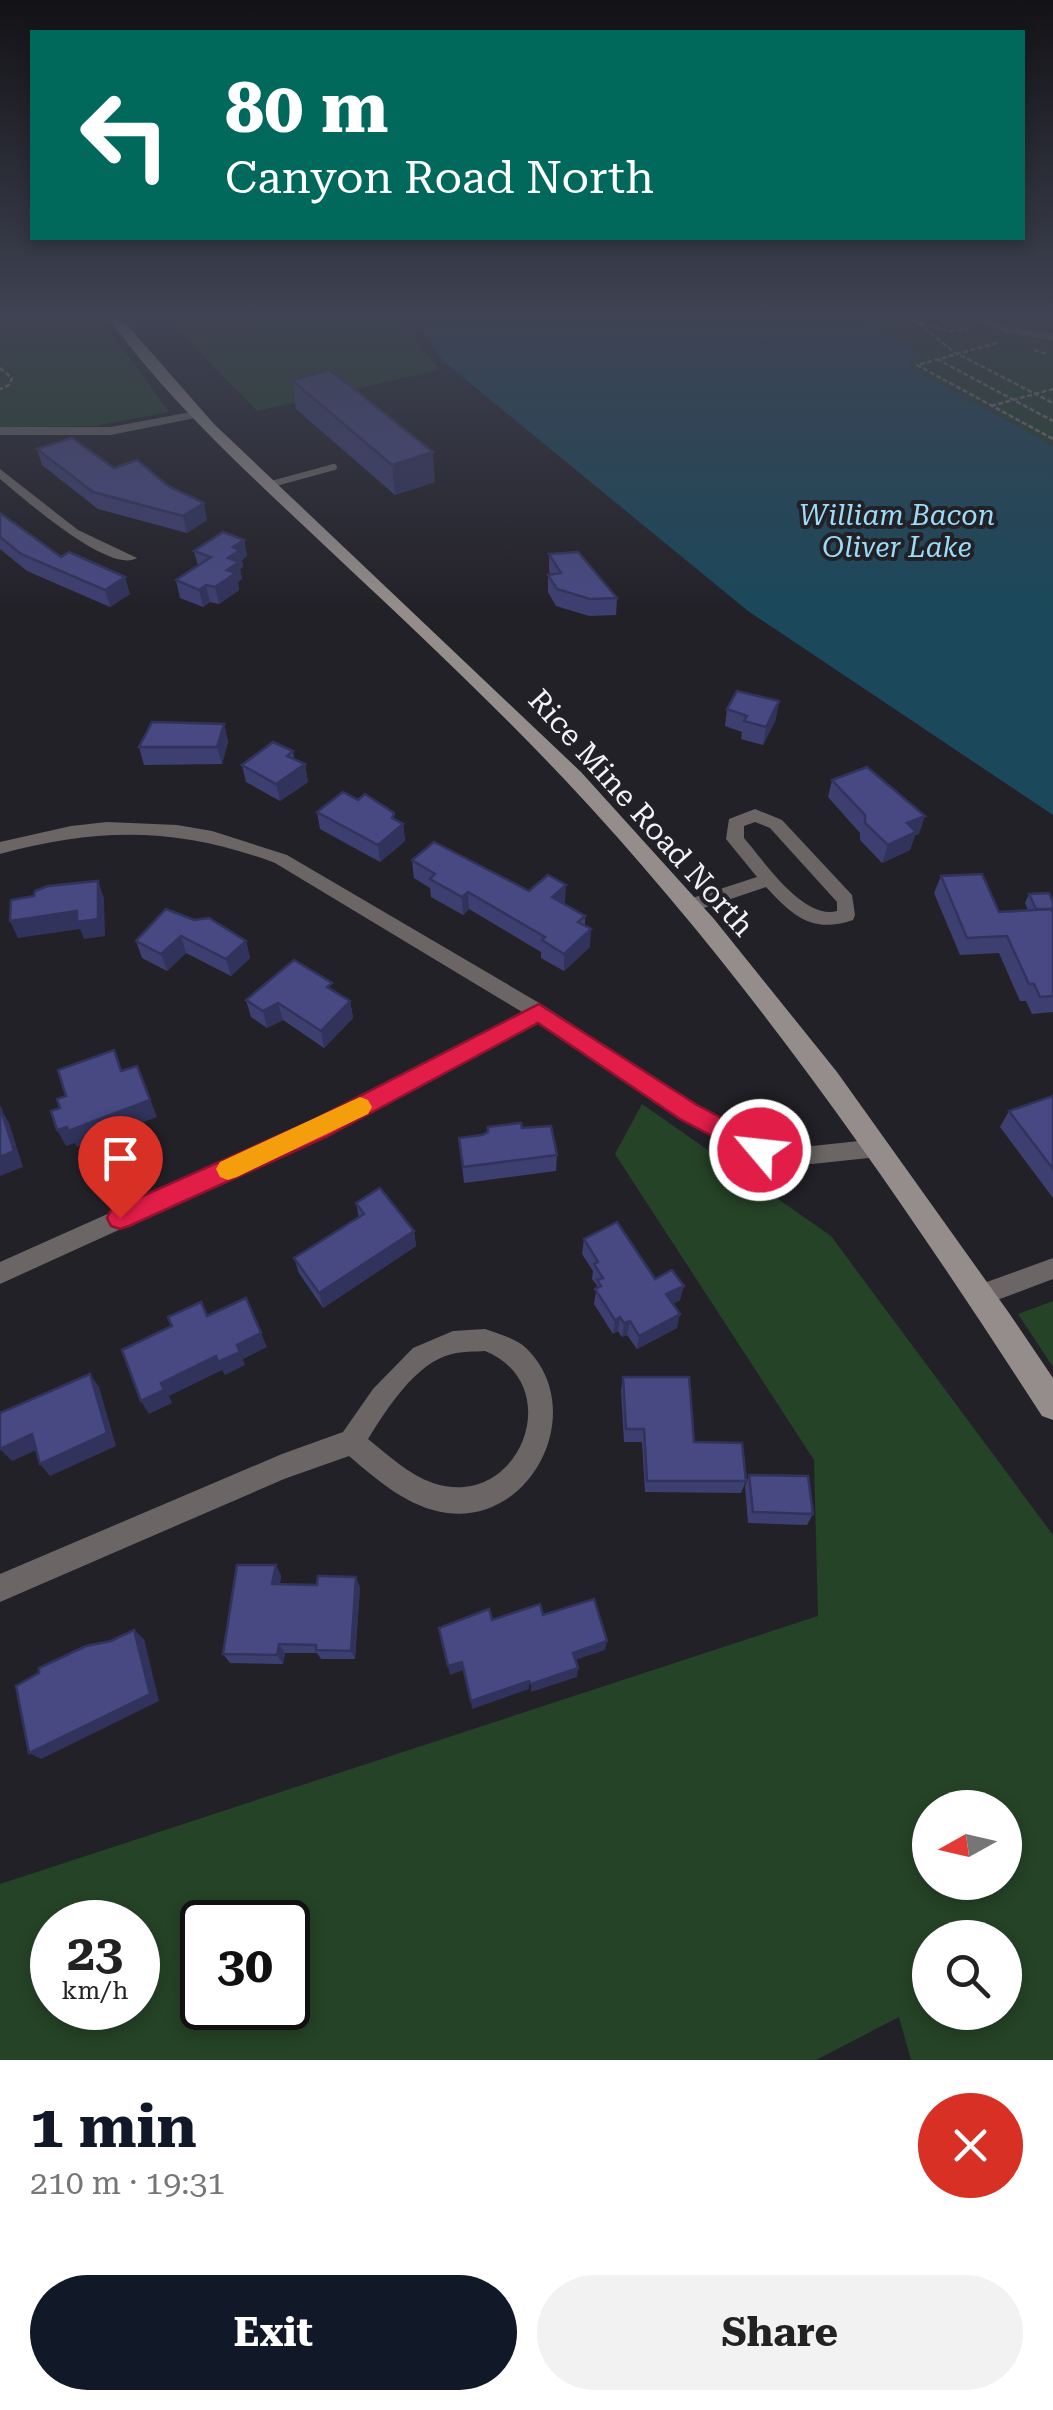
<!DOCTYPE html>
<meta charset="utf-8">
<style>
:root{--surface:#fff;--page:#f2f2f2;--text:#222;--muted:#767676;--accent:#111827}
body{margin:0;font-family:"Roboto Serif",serif;background:var(--page);color:var(--text);height:100vh;display:flex;flex-direction:column;font-size:38px;white-space:nowrap}
*{box-sizing:border-box;margin:0}
p{font-size:32px;color:var(--muted)}
.icon{flex:none;width:55px;height:55px;fill:none;stroke:currentColor;stroke-width:2;stroke-linecap:round;stroke-linejoin:round}
.map{position:relative;height:2060px;overflow:hidden}
.panel{display:flex;flex-direction:column;background:var(--surface);flex:1}
.panel>*{flex:none}
.banner{position:absolute;left:30px;top:30px;width:995px;height:210px;border-radius:0px;box-shadow:0 5px 15px #0003;background:#00695c;color:#fff;overflow:hidden}
.needle{width:65px;rotate:262deg}
.buttons{position:absolute;left:912px;top:1790px;display:grid;gap:20px}
.buttons a{display:grid;place-items:center;width:110px;height:110px;border-radius:50%;background:var(--surface);box-shadow:0 5px 15px #0003;font-size:50px}
.speed{position:absolute;left:30px;top:1900px;display:flex;gap:20px;font-size:50px;font-weight:700;text-align:center}
.speed>*{display:grid;place-content:center;width:130px;height:130px;border-radius:50%;background:var(--surface);box-shadow:0 5px 15px #0003;line-height:1}
.speed small{font-size:25px;font-weight:400}
.speed .limit{border:5px solid #111;border-radius:15px;background:#fff;color:#111}
.pin{position:absolute;display:grid;place-items:center;width:85px;height:85px;color:#fff;margin:-102px -42px;border-radius:50% 50% 50% 0;rotate:-45deg;box-shadow:0 0 10px #0007}
.pin .icon{rotate:45deg}
.me{position:absolute;width:110px;margin:-55px;rotate:298deg;stroke-linejoin:round;filter:drop-shadow(0 0 8px #0008)}
.turn{display:flex;align-items:center;gap:35px;height:210px;padding:0 30px;font-size:45px}
.turn .icon{width:130px;height:130px;stroke-width:2.5}
.turn b{display:block;font-size:70px;line-height:85px}
.round{display:grid;place-items:center;flex:none;width:105px;height:105px;border-radius:52px;background:var(--page)}
.overview{display:flex;align-items:center;justify-content:space-between;height:170px;padding:0 30px}
h1{font-size:60px;font-weight:700;line-height:75px;color:var(--accent)}
.action{display:flex;gap:20px;margin-top:auto;padding:20px 30px}
.action a{flex:1;height:115px;border-radius:60px;background:var(--accent);color:#fff;font-size:40px;font-weight:700;line-height:115px;text-align:center}
.action a+a{background:var(--page);color:var(--text)}
.map>svg:first-child{display:block}
.green{fill:#254327;fill-rule:evenodd}
.water{fill:#1b485a}
.lines{fill:none;stroke-linecap:round;stroke-linejoin:round}
.path{stroke:#828086;stroke-width:2.5;stroke-dasharray:5 2.5;stroke-linecap:butt}
.lane{stroke:#6b6665;stroke-width:6}
.street{fill:#6b6665;fill-rule:evenodd}
.secondary{fill:#948d8b;fill-rule:evenodd}
.wall{fill:#3e3f71}
.shaded-wall{fill:#32335c}
.building{fill:#484983;stroke:#32335c;stroke-width:2.5}
.route{fill:#e11d48;stroke:#92132f;stroke-width:2.5}
.slow{fill:#f59e0b}
.labels{text-anchor:middle;stroke-width:8;stroke-linejoin:round;paint-order:stroke}
.far-water-label{font-size:28px;font-style:italic;fill:#9cdcf8;stroke:#232128}
.street-label{font-size:30px;fill:#f3f2f7;stroke:#232128}
</style>
<div class="map">
<svg width="1053" height="2060" viewBox="0 0 1053 2060">
<rect width="100%" height="100%" fill="#232128"/>
<g class="green">
<path d="M0,319H101L169,412L96,426L0,427Z"/>
<path d="M167,319H398L440,370L257,411Z"/>
<path d="M860,319H1043L1053,324V446L905,365L922,356Z"/>
<path d="M642,1104L831,1236L1053,1535V2060H911L899,2017L816,2060H0V1884L818,1616L814,1460L615,1154ZM930,1808H1005V1882H930ZM52,1922H138V2008H52ZM288,1922V2008H202V1922ZM930,1938H1005V2012H930Z"/>
<path d="M1053,1301V1367L1018,1314Z"/>
</g>
<path class="water" d="M414,319H860L923,356L906,365L1053,446V815L748,611L443,361Z"/>
<g class="lines">
<g class="path">
<path d="M906,319L949,331L971,329"/>
<path d="M913,319L954,352L1053,403"/>
<path d="M997,343L917,365L1053,439"/>
<path d="M1034,350L1047,354"/>
<path d="M937,359L1053,421"/>
<path d="M0,368L12,378L9,385L0,389"/>
<path d="M991,406L1053,389"/>
</g>
<g class="lane">
<path d="M980,319L1008,330L1053,337"/>
<path d="M268,485L334,467"/>
</g>
<g class="street">
<path d="M196,411L202,415L200,417L111,435H0V427H111Z"/>
<path d="M0,469L78,530L137,558C110,575 23,498 0,479Z"/>
<path d="M755,809L782,820L852,895L855,915L853,920C812,934 793,916 766,887L689,913L683,911L680,906L683,901L757,877L726,839L729,819ZM755,822L770,828L837,902V911C803,920 764,861 744,838V826Z"/>
<path d="M107,822L177,825L212,831L287,855L546,1007L695,1106L763,1141L812,1146L878,1139L886,1142L889,1148L886,1154L878,1157L812,1164L752,1156L681,1118L538,1022L325,1136L0,1284V1262L309,1124L522,1012L275,863C179,827 98,827 0,854V842L71,826Z"/>
<path d="M1053,1258V1279L981,1306L973,1303L969,1295L973,1287Z"/>
<path d="M485,1329C498,1334 516,1338 526,1348C589,1409 533,1524 447,1513C409,1508 377,1480 349,1456L284,1479L0,1602V1574L282,1454L343,1432L373,1389L413,1348L453,1331ZM485,1351C569,1385 519,1512 433,1483C409,1475 388,1455 368,1439C387,1409 415,1363 452,1354C463,1351 474,1352 485,1351Z"/>
</g>
<path class="secondary" d="M109,319H122L214,424L581,772L714,919L837,1072L1009,1313L1053,1378V1420L1042,1416C898,1193 748,975 566,781C483,693 394,611 306,528C236,462 166,397 109,319Z"/>
</g>
<g class="wall">
<path d="M292,380L435,482L395,495L296,409Z"/>
<path d="M37,449L114,468L207,520L187,533L98,509L42,465Z"/>
<path d="M0,513L61,557L130,594L110,607L27,571L0,549Z"/>
<path d="M244,540L247,556L242,560L243,567L240,569L242,579L238,582L239,590L219,604L210,602L203,607L180,598L176,580L198,566L194,551Z"/>
<path d="M549,554L617,598L616,615L589,616L556,606L548,592V575H551L549,571Z"/>
<path d="M727,709L776,719L763,745L741,739L742,732L725,726Z"/>
<path d="M224,724L228,742L222,764L144,765L139,747Z"/>
<path d="M293,751L294,759L305,764L308,782L280,801L246,782L242,765Z"/>
<path d="M832,780L919,834L915,835L910,850L882,863L860,840V833L828,797Z"/>
<path d="M317,812L395,819L403,824L405,841L380,862L320,829Z"/>
<path d="M412,860L565,902L564,904L585,916V926L590,947L564,971L541,958V952L469,909L463,915L431,897L430,888L414,878Z"/>
<path d="M941,876L999,912L1028,910L1025,903L1029,894L1053,902V1012L1032,1014L1026,1001H1020L999,953L960,955L934,893Z"/>
<path d="M166,909L246,941L250,958L231,976L186,953L167,971L142,958L136,941Z"/>
<path d="M333,991L350,1001L353,1018L324,1048L283,1020L267,1028L251,1017L246,1000Z"/>
<path d="M1053,1096V1198L1000,1127L1009,1111Z"/>
<path d="M522,1128L557,1155L556,1171L464,1183L459,1138Z"/>
<path d="M356,1203L414,1231L416,1246L323,1308L299,1273L294,1258L359,1218Z"/>
<path d="M584,1239L655,1279L680,1300L673,1304L677,1328L637,1349L627,1335L622,1337L618,1331L613,1334L594,1304L597,1285L592,1279L593,1271L582,1254Z"/>
<path d="M623,1377L694,1442L746,1481L741,1493L645,1492L642,1442H624L621,1390Z"/>
<path d="M749,1475L813,1514L807,1525L748,1523L745,1486Z"/>
<path d="M281,1575L280,1584L360,1587L355,1659H321L317,1653H285L283,1664L230,1663L223,1654Z"/>
</g>
<g class="shaded-wall">
<path d="M433,452L435,482L395,495L392,465Z"/>
<path d="M204,503L207,520L187,533L183,516Z"/>
<path d="M244,540L247,556L242,560L243,567L240,569L242,579L238,582L239,590L219,604L215,587L233,547Z"/>
<path d="M125,577L130,594L110,607L105,590Z"/>
<path d="M206,585L210,602L203,607L199,590Z"/>
<path d="M779,701L776,719L763,745L766,727Z"/>
<path d="M224,724L228,742L222,764L217,747Z"/>
<path d="M305,764L308,782L280,801L276,784Z"/>
<path d="M394,813L396,830L403,824L405,841L380,862L378,845Z"/>
<path d="M925,816L919,834L915,835L910,850L882,863L888,845L907,823Z"/>
<path d="M98,881L104,898L105,936L84,939L80,929L18,938L10,921Z"/>
<path d="M566,885L565,902L551,914L552,897Z"/>
<path d="M468,892L469,909L463,915L462,897Z"/>
<path d="M591,929L590,947L564,971V954Z"/>
<path d="M181,936L186,953L167,971L161,954Z"/>
<path d="M246,941L250,958L231,976L226,959Z"/>
<path d="M350,1001L353,1018L324,1048L321,1031Z"/>
<path d="M278,1003L283,1020L267,1028L263,1011Z"/>
<path d="M137,1066L157,1117L77,1147L75,1143L66,1146L57,1130Z"/>
<path d="M0,1107L9,1123L23,1167L0,1176Z"/>
<path d="M414,1231L416,1246L323,1308L319,1293Z"/>
<path d="M684,1286L680,1300L664,1309L666,1294Z"/>
<path d="M680,1314L677,1328L637,1349L639,1336Z"/>
<path d="M620,1317L618,1331L613,1334L615,1320Z"/>
<path d="M630,1321L627,1335L622,1337L624,1323Z"/>
<path d="M261,1333L267,1347L243,1359L237,1345Z"/>
<path d="M240,1352L245,1365L225,1375L222,1370L169,1396L172,1403L149,1414L141,1401L161,1383L216,1356Z"/>
<path d="M90,1374L99,1387L116,1446L50,1476L40,1464Z"/>
<path d="M32,1434L43,1447L12,1461L0,1449Z"/>
<path d="M276,1565L281,1575L278,1594L272,1584Z"/>
<path d="M356,1577L360,1587L355,1659L351,1651Z"/>
<path d="M134,1630L144,1639L159,1701L41,1759L29,1753Z"/>
<path d="M607,1641L605,1650L572,1661L573,1653Z"/>
<path d="M279,1644L285,1653L283,1664L277,1655Z"/>
<path d="M462,1662L463,1670L450,1675L448,1666Z"/>
<path d="M578,1668L577,1677L531,1692V1684Z"/>
<path d="M529,1681V1689L472,1709L471,1701Z"/>
</g>
<g class="building">
<path d="M330,370L433,452L392,465L292,380Z"/>
<path d="M72,438L114,468L137,460L168,486L204,503L183,516L93,492L37,449Z"/>
<path d="M0,513L61,557L69,552L125,577L105,590L21,554L0,537Z"/>
<path d="M223,532L244,540L233,547L240,550L228,558L239,562L227,570L236,573L215,587L206,585L199,590L176,580L211,557L194,551Z"/>
<path d="M578,552L617,598L590,599L557,589L548,575L561,573L549,554Z"/>
<path d="M737,691L779,701L766,727L744,721L747,716L727,709Z"/>
<path d="M152,722L224,724L217,747H139Z"/>
<path d="M273,742L293,751L287,756L305,764L276,784L242,765Z"/>
<path d="M867,767L925,816L907,823L916,832L888,845L865,823V815L832,780Z"/>
<path d="M343,792L358,800L365,794L394,813L392,818L403,824L378,845L317,812Z"/>
<path d="M434,842L529,891L548,875L566,885L552,897L585,916L578,922L591,929L564,954L542,940L545,937L468,892L462,897L430,879L435,874L412,860Z"/>
<path d="M982,874L999,912L1051,909L1053,912V996L1040,997L1034,984H1029L1007,936L967,938L941,876Z"/>
<path d="M98,881V919L77,922V911L10,921L11,900L34,896L35,891L48,886Z"/>
<path d="M1049,893L1053,902V912L1051,909H1036L1029,894Z"/>
<path d="M166,909L194,920L209,918L246,941L226,959L181,936L161,954L136,941Z"/>
<path d="M294,960L332,983L327,987L350,1001L321,1031L278,1003L263,1011L246,1000Z"/>
<path d="M114,1050L121,1071L137,1066L150,1100L68,1131L67,1127L57,1130L51,1111L60,1108L57,1099L66,1096L58,1070Z"/>
<path d="M1053,1096V1169L1009,1111Z"/>
<path d="M0,1107L14,1151L0,1157Z"/>
<path d="M521,1123L522,1128L551,1126L557,1155L463,1167L459,1138L482,1135L488,1132V1127Z"/>
<path d="M380,1188L414,1231L319,1293L294,1258L364,1214L356,1203Z"/>
<path d="M617,1222L655,1279L672,1270L684,1286L666,1294L680,1314L639,1336L630,1321L624,1323L620,1317L615,1320L595,1289L601,1286L597,1280L603,1278L594,1264L598,1262L584,1239Z"/>
<path d="M246,1298L261,1333L237,1345L240,1352L218,1362L216,1356L161,1383L164,1390L141,1401L122,1350L172,1326L168,1317L201,1302L207,1316Z"/>
<path d="M90,1374L107,1433L40,1464L32,1434L0,1449V1413Z"/>
<path d="M623,1377H689L694,1442L742,1443L746,1481H647L644,1429H626Z"/>
<path d="M749,1475L808,1476L813,1514L753,1512Z"/>
<path d="M237,1565H276L272,1584L317,1585L318,1576L356,1577L351,1651L316,1650V1645L279,1644L277,1655L223,1654Z"/>
<path d="M594,1599L607,1641L573,1653L578,1668L531,1684L529,1681L471,1701L462,1662L448,1666L439,1628L489,1609L492,1620L540,1604L543,1615Z"/>
<path d="M134,1630L150,1694L29,1753L16,1686L39,1673V1668L86,1646L111,1641Z"/>
</g>
<linearGradient id="sky" x2="0" y2="1"><stop stop-color="#131216"/><stop offset="0.52" stop-color="#3f4353"/><stop offset="1" stop-color="#3f4353" stop-opacity="0"/></linearGradient>
<rect width="1053" height="608" fill="url(#sky)"/>
<path class="route" d="M539,1004L697,1105L769,1143L773,1150L769,1157L760,1160L752,1157L680,1119L538,1023L326,1137L129,1226L120,1229L111,1226L107,1218L111,1210L309,1122Z"/>
<path class="slow" d="M360,1097L368,1100L372,1107L368,1114L237,1177L228,1180L220,1177L216,1169L220,1162Z"/>
<g class="labels">
<g class="far-water-label">
<text x="897" y="525">William Bacon<tspan x="897" dy="32">Oliver Lake</tspan></text>
</g>
<g class="street-label">
<text transform="translate(641 813) rotate(48)" y="10">Rice Mine Road North</text>
</g>
</g>
</svg>
<div class="buttons">
<a><svg class="needle" viewBox="-14 -14 28 28"><path d="M0-13l5 13h-10z" fill="#e53935"/><path d="M0 13l5-13h-10z" fill="#767676"/></svg></a>
<a><svg class="icon" aria-label="search" viewBox="0 0 24 24"><circle cx="10" cy="10" r="6"/><path d="M15 15l6 6"/></svg></a>
</div>
<div class="speed"><div>23<small>km/h</small></div><div class="limit">30</div></div>
<div class="pin" style="left:120px;top:1218px;background:#d93025"><svg class="icon" aria-label="arrive" viewBox="0 0 24 24"><path d="M6 21V4h12l-3 4 3 4H6"/></svg></div>
<svg class="me" style="left:760px;top:1150px" viewBox="-20 -20 40 40"><circle r="17" fill="#e11d48" stroke="#fff" stroke-width="3"/><path d="M0-11L8 9 0 5-8 9z" fill="#fff"/></svg>
<div class="banner">
<div class="turn"><svg class="icon" aria-label="left" viewBox="0 0 24 24"><path d="M17 20v-9H6M10 6l-5 5 5 5"/></svg><div><b>80 m</b>Canyon Road North</div></div>
</div>
</div>
<section class="panel">
<div class="overview"><div><h1>1 min</h1><p>210 m · 19:31</p></div><a class="round" style="background:#d93025;color:#fff"><svg class="icon" aria-label="close" viewBox="0 0 24 24"><path d="M6 6l12 12M18 6L6 18"/></svg></a></div>
<div class="action"><a>Exit</a><a>Share</a></div>
</section>
